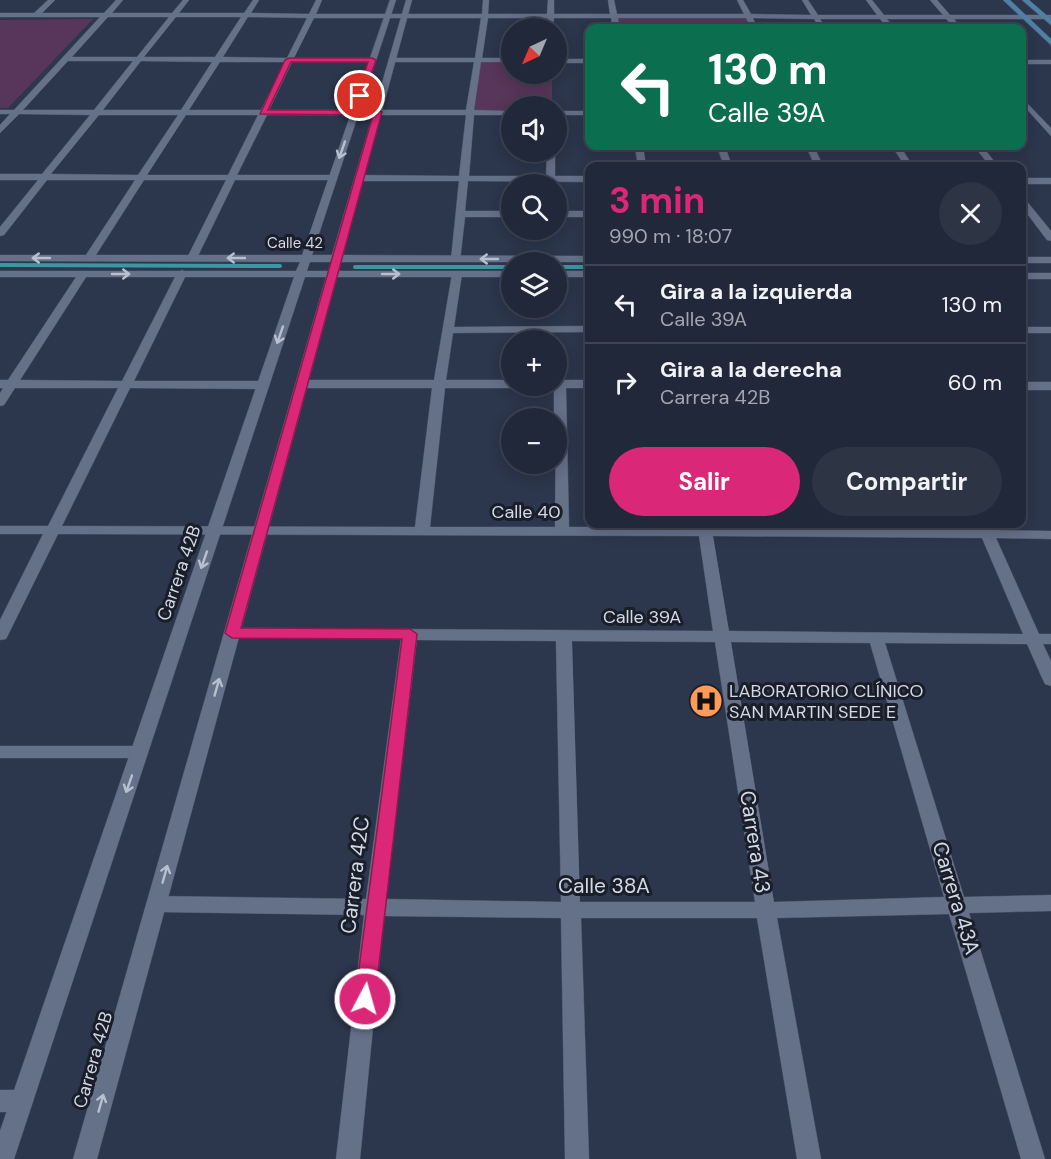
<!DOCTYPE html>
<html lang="es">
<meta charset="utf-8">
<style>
:root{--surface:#212839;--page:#2d3444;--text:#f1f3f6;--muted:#a2a6ae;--line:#3e4453;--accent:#db2777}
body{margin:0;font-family:"DM Sans",sans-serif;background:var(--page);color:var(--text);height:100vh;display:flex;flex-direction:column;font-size:22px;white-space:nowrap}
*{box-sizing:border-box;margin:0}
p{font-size:20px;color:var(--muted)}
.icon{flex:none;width:33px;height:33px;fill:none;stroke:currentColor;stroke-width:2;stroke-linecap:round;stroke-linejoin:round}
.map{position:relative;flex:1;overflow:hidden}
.side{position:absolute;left:585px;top:162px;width:441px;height:366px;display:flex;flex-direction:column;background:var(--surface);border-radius:12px;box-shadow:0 3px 15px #0003,0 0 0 2px var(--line)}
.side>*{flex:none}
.banner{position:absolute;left:585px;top:24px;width:441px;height:126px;border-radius:12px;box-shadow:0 3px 15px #0003,0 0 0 2px var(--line);background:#0b6e4f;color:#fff;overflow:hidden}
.needle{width:39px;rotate:224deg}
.buttons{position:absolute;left:501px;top:18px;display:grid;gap:12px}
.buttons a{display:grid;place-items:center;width:66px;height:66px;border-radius:50%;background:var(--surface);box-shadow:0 3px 15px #0003,0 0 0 2px var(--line);font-size:30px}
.pin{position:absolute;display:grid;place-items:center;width:51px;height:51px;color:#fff;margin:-26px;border:3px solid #fff;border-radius:50%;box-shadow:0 2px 6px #0007}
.me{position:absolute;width:66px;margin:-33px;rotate:6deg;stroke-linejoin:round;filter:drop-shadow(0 0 4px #0008)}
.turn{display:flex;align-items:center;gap:21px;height:126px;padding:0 24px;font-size:27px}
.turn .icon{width:78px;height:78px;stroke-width:2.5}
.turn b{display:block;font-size:42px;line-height:51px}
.round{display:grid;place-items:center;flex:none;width:63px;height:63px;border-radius:32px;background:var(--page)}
.summary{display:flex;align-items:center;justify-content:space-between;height:102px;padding:0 24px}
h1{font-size:36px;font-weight:700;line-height:45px;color:var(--accent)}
.action{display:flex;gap:12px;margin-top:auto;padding:12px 24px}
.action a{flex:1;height:69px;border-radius:36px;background:var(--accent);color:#fff;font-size:24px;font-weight:700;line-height:69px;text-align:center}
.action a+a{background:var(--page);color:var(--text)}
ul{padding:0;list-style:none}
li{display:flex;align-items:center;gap:18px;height:78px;padding:0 24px;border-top:2px solid var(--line)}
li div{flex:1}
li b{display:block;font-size:22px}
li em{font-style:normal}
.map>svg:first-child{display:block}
.green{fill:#58355a}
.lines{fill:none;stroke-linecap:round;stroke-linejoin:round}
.stream{stroke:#3b97a2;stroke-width:4}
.minor-casing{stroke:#4a5264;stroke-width:1}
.tertiary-casing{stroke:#4a5264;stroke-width:1}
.secondary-casing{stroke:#4a5264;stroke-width:1}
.minor{fill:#657089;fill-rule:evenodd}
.tertiary{fill:#657089;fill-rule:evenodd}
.secondary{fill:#4f80a5;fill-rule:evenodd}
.oneway{stroke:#b7bfd0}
.route{fill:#db2777;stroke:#8e194d;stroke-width:1.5}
.labels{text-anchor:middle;stroke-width:6;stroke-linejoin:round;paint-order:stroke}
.far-street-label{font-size:15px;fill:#d2d9e7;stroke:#191e28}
.street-label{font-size:18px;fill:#d2d9e7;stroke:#191e28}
.poi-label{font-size:18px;fill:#d2d9e7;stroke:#191e28;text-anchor:start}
.near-street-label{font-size:21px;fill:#d2d9e7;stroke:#191e28}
</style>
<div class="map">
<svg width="1051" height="1159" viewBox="0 0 1051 1159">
<rect width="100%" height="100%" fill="#2c364c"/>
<g class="green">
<path d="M613,15L747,16L754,28H616Z"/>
<path d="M93,19L8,108H0V20Z"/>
<path d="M477,60H511L512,74H552V106H512L511,113H470Z"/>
<path d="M776,524H865L868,532H778Z"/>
</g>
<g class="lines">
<g class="stream">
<path d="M0,265L280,266"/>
<path d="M355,267H512"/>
<path d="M556,267H590"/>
</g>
<g class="minor-casing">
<g id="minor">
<path d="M48,0H55L42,13H104L116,0H123L112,13H172L183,0H189L179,13H244L253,0H259L251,13L309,14L316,0H322L316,14H482L483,0H489L488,14H547L548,0H554V14H610L608,0H614L617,14H744L737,0H743L751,14L811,15L802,0H808L818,15H877L866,0H872L884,15H943L930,0H937L950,15H1051V19H954L961,28H955L946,19H887L894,28H888L880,19H820L826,28H820L814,19L753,18L757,28H751L746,18H618L619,28H613L611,18H554L553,28H547V18H488L482,58H512V62H481L474,110L512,111V115H474L469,176H546L547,152H555V176H590V182L468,181L465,211H512V217H465L460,261L451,259L459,181H360L355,178L360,175L459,176L466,115H267L237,175H333L336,176V180H235L197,258L192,261L187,258L226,180H144L94,258L89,261L84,258L135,180H47L4,235L0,236V227L38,180H0V174H42L90,115L19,114L0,133V125L10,114H0V110H14L100,17H0V13H34ZM108,17H169L137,57H72ZM176,17H241L215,57H144ZM248,17L307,18L287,58L223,57ZM314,18H481L475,58H392L388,60L392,62H474L466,110H269L292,62H372L376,60L372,58H294ZM68,61H133L94,110H23ZM141,61L212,62L181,110H103ZM220,62H285L261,110H189ZM99,115H178L138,175L51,174ZM186,115H258L228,175H147Z"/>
<rect x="556" y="59" width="34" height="4"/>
<rect x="1022" y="60" width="29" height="4"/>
<path d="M1022,98L1051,128V136L1022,104Z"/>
<rect x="556" y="111" width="34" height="4"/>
<path d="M635,146H643L646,166H638Z"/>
<path d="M717,146H725L732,166H724Z"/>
<path d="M806,146H814L823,166H815Z"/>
<path d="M892,146H900L913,166H905Z"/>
<path d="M974,146H982L998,166H990Z"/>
<rect x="1022" y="178" width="29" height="6"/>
<path d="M1022,198L1025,199L1051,231V241L1047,240L1022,207Z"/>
<rect x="556" y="211" width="34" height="6"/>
<path d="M182,270L187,273L134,381H263L269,385L263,389L130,388L62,526L415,527L432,388H302L296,384L302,380H434L452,274L457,271L462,274L454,327L590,326V332L453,333L446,380H512V386H517L512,388H445L430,527H555L556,418H554V387L551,386H556V380H590V388H566L569,527H697V524H711L712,527L978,529L976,524H990L993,530L1051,531V539L996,538L1039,634H1051V644H1043L1051,661V686L1045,684L1043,680L1027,644L885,643L964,897L1051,895V911L969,913L1045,1159H1021L949,914L777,918L821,1159H797L757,918H581L589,1159H565L561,918L384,916L360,1159H336L364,915L157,912L150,910L147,904L150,898L157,896L366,899L401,639L232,638L226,637L224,633L226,629L232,628L713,631L699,536L58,534L8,635L6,639L0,640V620L43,534H0V526H48L118,388H15L4,405L0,406V393L3,388H0V380H8L78,274L83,271L88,274L20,380L122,381L177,273ZM713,536L982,538L1023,634L729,631ZM417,640L556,641L561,902L386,899ZM572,641L715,642L755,902H580ZM731,642L870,643L944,897L774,902Z"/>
<rect x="1022" y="327" width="29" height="6"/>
<rect x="1022" y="382" width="29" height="8"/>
<path d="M0,746H139L145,747L148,752L145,757L139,758H0Z"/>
<path d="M0,1090H22L30,1093L33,1101L30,1109L22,1112H0Z"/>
</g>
</g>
<g class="tertiary-casing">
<g id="tertiary">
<path d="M390,0H396L312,255H332L406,0H412L343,255L590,256V262H341L339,271H512V277H337L97,1159H73L326,277H305L14,1159H0V1131L294,277H0V271H296L300,262L0,261V255H302ZM310,262H331L328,271H307Z"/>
<rect x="1022" y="257" width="29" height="6"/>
<rect x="556" y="271" width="34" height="6"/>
<rect x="1022" y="273" width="29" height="6"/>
</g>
</g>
<g class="secondary-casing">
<g id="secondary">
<path d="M1003,0H1010L1051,39V45Z"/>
<path d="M1022,0H1029L1051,19V25Z"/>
</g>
</g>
<use href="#minor" class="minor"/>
<use href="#tertiary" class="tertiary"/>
<use href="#secondary" class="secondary"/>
</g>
<defs><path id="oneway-shaft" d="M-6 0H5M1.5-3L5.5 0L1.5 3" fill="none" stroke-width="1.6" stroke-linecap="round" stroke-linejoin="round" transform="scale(1.5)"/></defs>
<g class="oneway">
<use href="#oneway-shaft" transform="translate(342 150) rotate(109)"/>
<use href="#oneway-shaft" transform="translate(41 258) rotate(-180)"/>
<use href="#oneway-shaft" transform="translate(236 258) rotate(-180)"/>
<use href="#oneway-shaft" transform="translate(489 259) rotate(-180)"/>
<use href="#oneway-shaft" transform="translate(121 274)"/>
<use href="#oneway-shaft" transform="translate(391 274)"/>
<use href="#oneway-shaft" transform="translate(280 335) rotate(109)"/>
<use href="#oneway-shaft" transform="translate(204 560) rotate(109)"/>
<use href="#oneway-shaft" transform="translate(217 687) rotate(-74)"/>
<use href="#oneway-shaft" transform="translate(129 784) rotate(109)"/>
<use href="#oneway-shaft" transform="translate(165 874) rotate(-74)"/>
<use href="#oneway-shaft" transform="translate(101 1103) rotate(-74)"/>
</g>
<path class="route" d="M289,58H372L376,60L364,96L360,98L357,96L368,62H291L268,110H378L382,112L241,628L410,629L417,634L375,999L372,1005L365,1007L358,1005L355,999L402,639L232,638L225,633L373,115L260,114L285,60Z"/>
<defs>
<g id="hospital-disc" transform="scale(1.725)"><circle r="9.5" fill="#fe9b59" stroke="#191e28"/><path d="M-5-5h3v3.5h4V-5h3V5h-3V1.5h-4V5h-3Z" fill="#111"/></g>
</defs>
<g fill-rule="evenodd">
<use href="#hospital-disc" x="706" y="701"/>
</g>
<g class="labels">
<g class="far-street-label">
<text x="295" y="248">Calle 42</text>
</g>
<g class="street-label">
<text x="526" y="518">Calle 40</text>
<text transform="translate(179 573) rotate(-71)" y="6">Carrera 42B</text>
<text x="642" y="623">Calle 39A</text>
<text transform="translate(93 1060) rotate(-74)" y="6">Carrera 42B</text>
</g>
<g class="poi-label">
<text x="729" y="697">LABORATORIO CLÍNICO<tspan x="729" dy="21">SAN MARTIN SEDE E</tspan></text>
</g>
<g class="near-street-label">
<text transform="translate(755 842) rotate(81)" y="7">Carrera 43</text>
<text transform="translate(355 875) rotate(-83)" y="7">Carrera 42C</text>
<text x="604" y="893">Calle 38A</text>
<text transform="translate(956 898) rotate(73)" y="7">Carrera 43A</text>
</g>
</g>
</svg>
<div class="buttons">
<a><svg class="needle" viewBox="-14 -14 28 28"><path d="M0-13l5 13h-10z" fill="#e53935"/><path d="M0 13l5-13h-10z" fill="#a2a6ae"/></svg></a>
<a><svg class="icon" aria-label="sound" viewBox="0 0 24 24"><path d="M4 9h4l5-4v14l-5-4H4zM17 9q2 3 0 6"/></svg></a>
<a><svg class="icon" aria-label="search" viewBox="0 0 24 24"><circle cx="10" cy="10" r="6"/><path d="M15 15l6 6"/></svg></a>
<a><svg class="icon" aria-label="layers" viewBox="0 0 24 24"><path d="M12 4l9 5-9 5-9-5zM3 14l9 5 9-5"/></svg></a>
<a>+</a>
<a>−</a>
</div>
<div class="pin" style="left:360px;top:96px;background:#d93025"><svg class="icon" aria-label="arrive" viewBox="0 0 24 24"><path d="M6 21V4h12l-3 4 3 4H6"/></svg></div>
<svg class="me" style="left:365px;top:999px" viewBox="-20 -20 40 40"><circle r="17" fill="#db2777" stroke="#fff" stroke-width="3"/><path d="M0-11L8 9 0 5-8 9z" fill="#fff"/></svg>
<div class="banner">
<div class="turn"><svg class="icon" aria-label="left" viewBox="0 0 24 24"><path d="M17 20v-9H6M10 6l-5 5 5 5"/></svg><div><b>130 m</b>Calle 39A</div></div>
</div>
<section class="side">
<div class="summary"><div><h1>3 min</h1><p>990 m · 18:07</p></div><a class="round"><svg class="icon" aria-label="close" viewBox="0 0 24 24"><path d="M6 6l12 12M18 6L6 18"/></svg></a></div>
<ul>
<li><svg class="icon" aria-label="left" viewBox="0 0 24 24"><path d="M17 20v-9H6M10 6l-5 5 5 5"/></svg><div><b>Gira a la izquierda</b><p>Calle 39A</p></div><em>130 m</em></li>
<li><svg class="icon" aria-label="right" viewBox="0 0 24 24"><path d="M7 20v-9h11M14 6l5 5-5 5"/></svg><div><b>Gira a la derecha</b><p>Carrera 42B</p></div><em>60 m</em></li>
</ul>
<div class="action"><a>Salir</a><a>Compartir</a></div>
</section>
</div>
